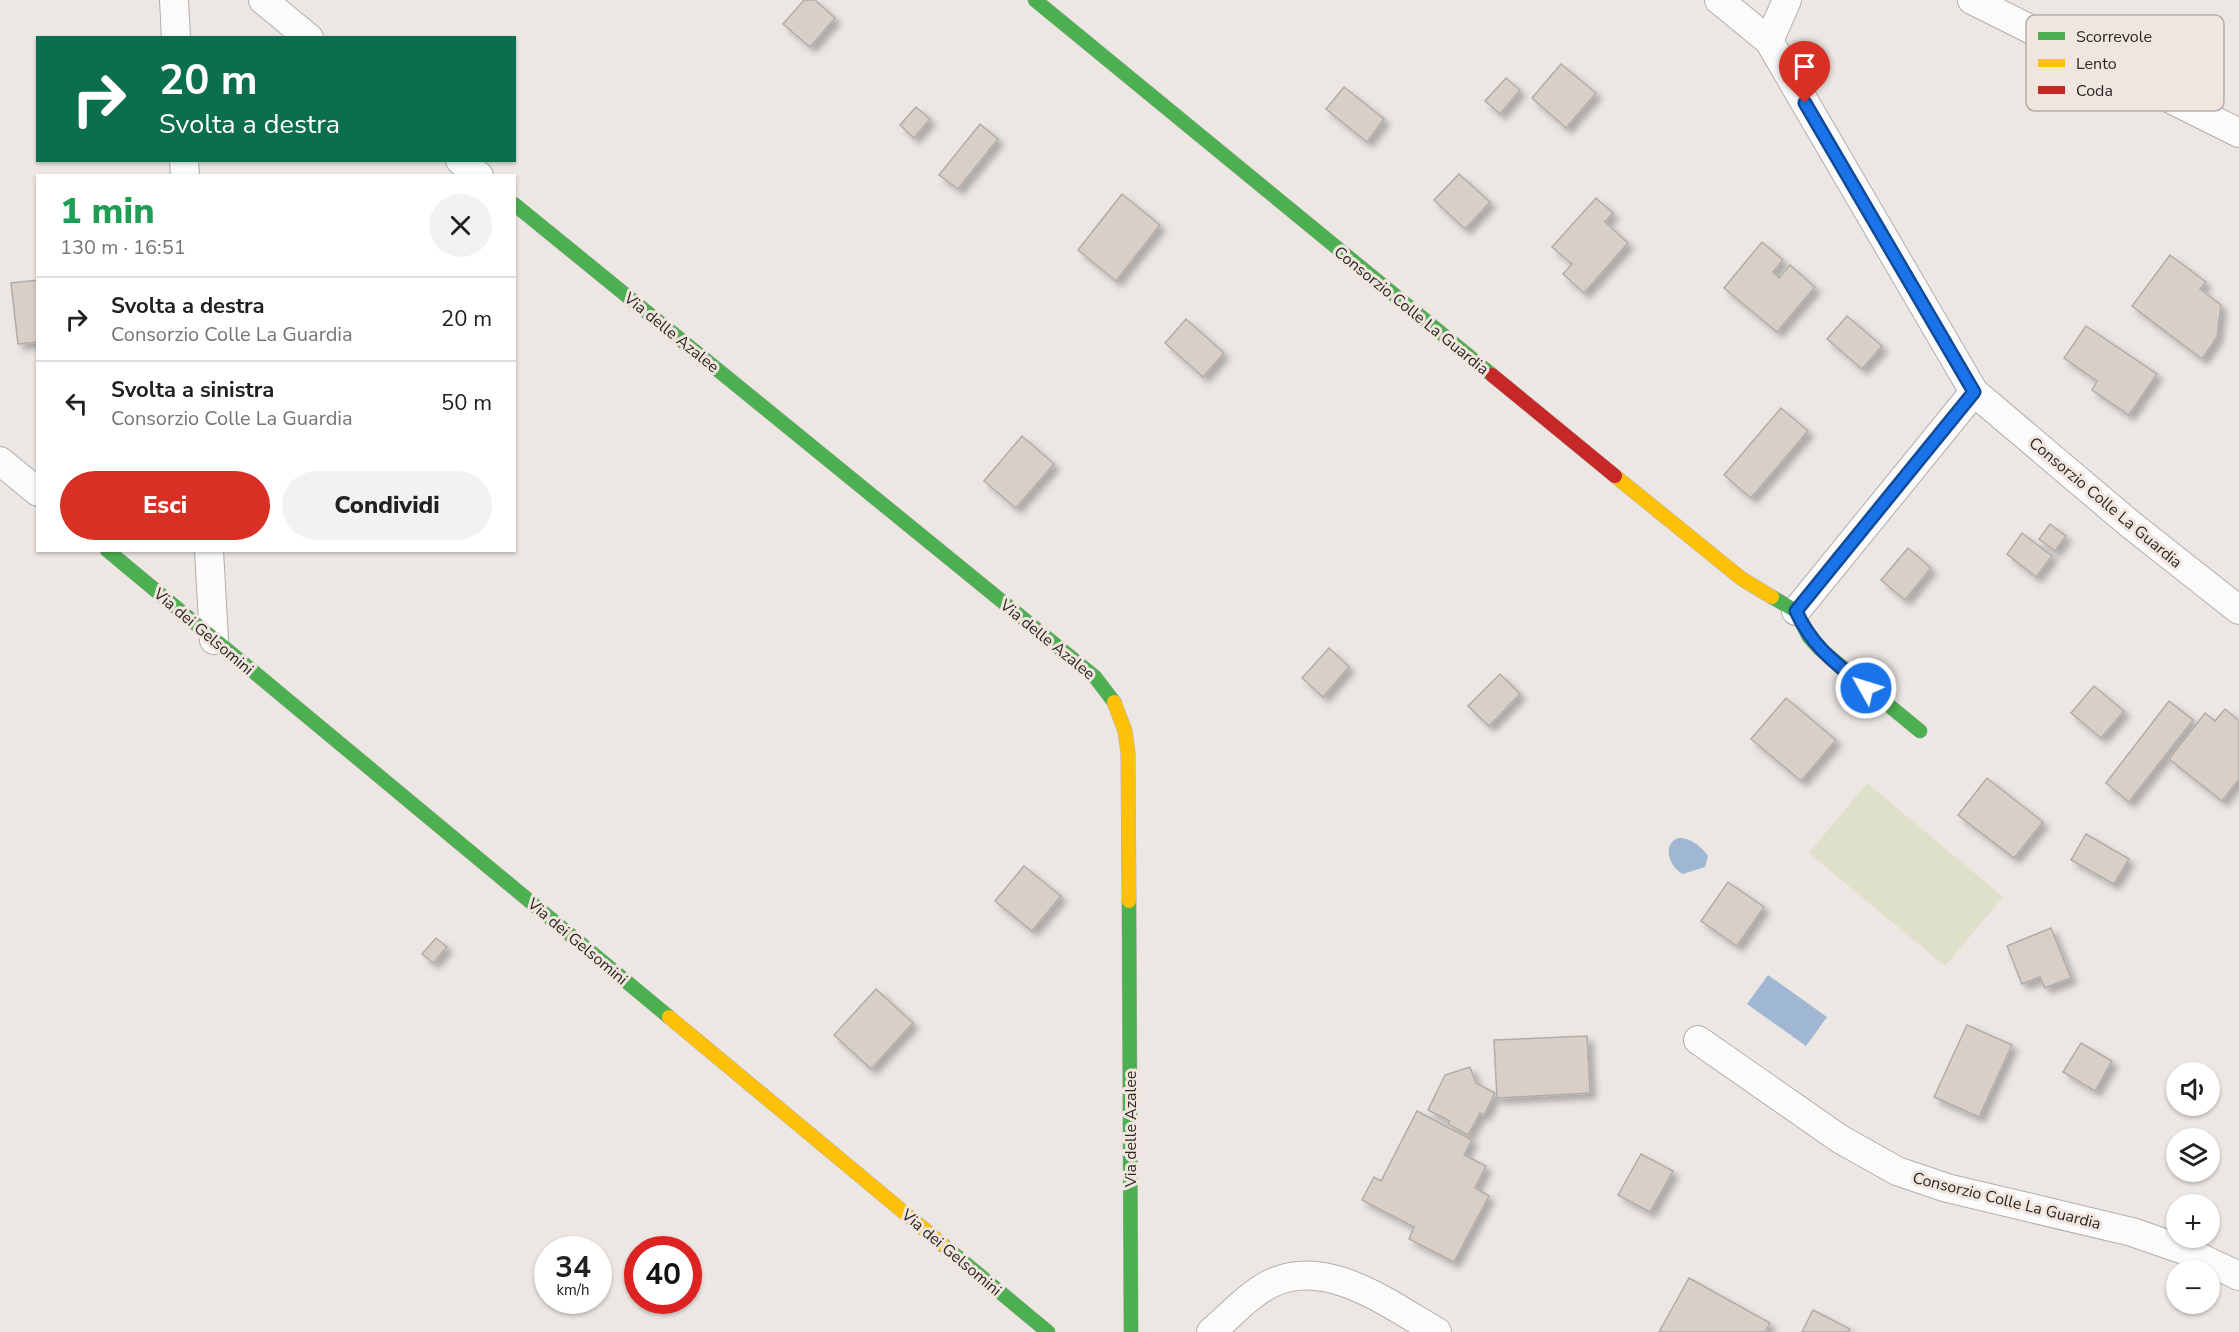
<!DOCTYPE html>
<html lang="it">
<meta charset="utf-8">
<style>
:root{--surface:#fff;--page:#f2f2f2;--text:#202124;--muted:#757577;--line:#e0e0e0;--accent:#d93025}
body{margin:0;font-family:"Nunito Sans",sans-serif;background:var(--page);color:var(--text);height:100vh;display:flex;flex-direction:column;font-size:22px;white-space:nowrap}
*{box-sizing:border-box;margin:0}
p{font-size:20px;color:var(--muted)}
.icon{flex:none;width:33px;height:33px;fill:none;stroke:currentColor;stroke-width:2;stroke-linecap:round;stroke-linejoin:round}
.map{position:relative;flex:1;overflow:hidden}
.details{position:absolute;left:36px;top:174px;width:480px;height:378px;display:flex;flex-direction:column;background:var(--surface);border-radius:0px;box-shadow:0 2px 4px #0004}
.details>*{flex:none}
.banner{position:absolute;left:36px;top:36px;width:480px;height:126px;border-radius:0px;box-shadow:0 2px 4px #0004;background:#0b6e4f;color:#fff;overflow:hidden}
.fabs{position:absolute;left:2166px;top:1062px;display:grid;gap:12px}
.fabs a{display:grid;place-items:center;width:54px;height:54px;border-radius:50%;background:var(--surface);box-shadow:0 2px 4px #0004;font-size:30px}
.speed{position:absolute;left:534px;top:1236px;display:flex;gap:12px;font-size:30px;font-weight:700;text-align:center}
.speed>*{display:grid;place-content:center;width:78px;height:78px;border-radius:50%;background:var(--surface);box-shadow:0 2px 4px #0004;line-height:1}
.speed small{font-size:15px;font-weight:400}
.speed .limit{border:9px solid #d22;background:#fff;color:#111}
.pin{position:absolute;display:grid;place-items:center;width:51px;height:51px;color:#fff;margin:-62px -26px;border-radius:50% 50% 50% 0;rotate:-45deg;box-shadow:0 0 6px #0007}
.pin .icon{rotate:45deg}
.me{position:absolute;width:66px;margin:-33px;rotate:309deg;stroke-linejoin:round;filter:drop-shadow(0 0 4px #0008)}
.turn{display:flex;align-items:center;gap:21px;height:126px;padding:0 24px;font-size:27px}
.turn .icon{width:78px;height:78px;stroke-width:2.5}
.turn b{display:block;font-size:42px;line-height:51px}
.round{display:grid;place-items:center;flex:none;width:63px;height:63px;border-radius:32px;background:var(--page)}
.summary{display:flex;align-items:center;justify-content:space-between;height:102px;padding:0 24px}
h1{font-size:36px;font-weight:800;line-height:45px;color:#1e9e55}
.primary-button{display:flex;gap:12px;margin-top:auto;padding:12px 24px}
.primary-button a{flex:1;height:69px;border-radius:36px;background:var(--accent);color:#fff;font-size:24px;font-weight:800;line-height:69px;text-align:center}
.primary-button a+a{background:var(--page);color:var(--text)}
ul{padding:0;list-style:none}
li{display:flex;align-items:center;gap:18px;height:84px;padding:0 24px;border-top:2px solid var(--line)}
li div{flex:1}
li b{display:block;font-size:22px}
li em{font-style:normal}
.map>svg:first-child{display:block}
.green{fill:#dee0c9}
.water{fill:#a0b7d3}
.building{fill:#d9cfc6;stroke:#b0aca9;stroke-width:1.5;filter:url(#shadow)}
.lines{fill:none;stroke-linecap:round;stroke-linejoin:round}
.street-casing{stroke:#b2aeab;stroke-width:30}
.fast-casing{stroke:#b2aeab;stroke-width:15}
.slow-casing{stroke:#b2aeab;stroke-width:15}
.jam-casing{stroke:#b2aeab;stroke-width:15}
.street{stroke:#fcfbfb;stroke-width:28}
.fast{stroke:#4caf50;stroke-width:14}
.slow{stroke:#ffc107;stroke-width:14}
.jam{stroke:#c62828;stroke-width:14}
.route-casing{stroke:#114b97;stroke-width:15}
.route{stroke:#1a73e8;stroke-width:10}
.labels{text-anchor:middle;stroke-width:6;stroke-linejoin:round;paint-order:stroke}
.street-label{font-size:16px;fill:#2b2725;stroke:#f0e6df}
.key{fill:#f0e6df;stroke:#b5ada7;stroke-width:1.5}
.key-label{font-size:16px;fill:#2b2725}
</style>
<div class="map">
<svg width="2239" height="1332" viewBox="0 0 2239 1332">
<defs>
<filter id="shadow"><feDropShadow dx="5.5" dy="5.5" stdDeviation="3" flood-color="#0004"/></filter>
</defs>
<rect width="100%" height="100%" fill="#ece7e3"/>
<path class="green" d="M1867,783L2003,897L1945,966L1809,853Z"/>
<g class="water">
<path d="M1678,838C1690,837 1701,846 1708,856L1705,867L1683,874C1670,868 1661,845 1678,838Z"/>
<path d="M1768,975L1827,1017L1806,1046L1747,1004Z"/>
</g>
<g class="building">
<path d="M804,0H815L835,18L810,47L783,24Z"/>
<path d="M1561,64L1596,93L1566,128L1532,98Z"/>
<path d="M1506,78L1520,90L1500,114L1485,101Z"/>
<path d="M1344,87L1384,119L1367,142L1326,109Z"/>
<path d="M916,107L930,119L914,138L900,125Z"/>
<path d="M980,124L998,139L958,189L939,175Z"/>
<path d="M1459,174L1490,202L1465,229L1434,200Z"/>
<path d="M1122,194L1160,225L1116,281L1078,250Z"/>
<path d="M1596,198L1613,213L1605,222L1628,243L1584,293L1563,274L1572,264L1552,247Z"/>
<path d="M1762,242L1783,260L1773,272L1779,278L1790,265L1815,287L1777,332L1724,288Z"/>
<path d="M2170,255L2206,282L2200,289L2221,305L2217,337L2202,359L2132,306Z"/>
<path d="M38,280V342L18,344L11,283Z"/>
<path d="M1847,316L1882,346L1862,369L1827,339Z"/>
<path d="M1186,319L1224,353L1203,377L1165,343Z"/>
<path d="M2086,326L2157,374L2129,415L2092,390L2097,381L2064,358Z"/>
<path d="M1781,408L1808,431L1751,498L1724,475Z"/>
<path d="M1022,436L1054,464L1016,508L984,481Z"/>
<path d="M2050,524L2066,536L2055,551L2039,539Z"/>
<path d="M2022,533L2052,556L2036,577L2007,554Z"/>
<path d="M1908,548L1931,568L1905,600L1881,580Z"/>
<path d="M1329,648L1349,667L1323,697L1302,678Z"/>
<path d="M1500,674L1520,694L1489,726L1468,706Z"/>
<path d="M2094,686L2124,711L2101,738L2071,713Z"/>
<path d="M1786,698L1836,740L1801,781L1751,739Z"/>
<path d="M2169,701L2193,720L2129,802L2106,783Z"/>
<path d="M2225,709L2239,721V779L2222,801L2169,759L2205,713L2215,721Z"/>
<path d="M1987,778L2043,822L2014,858L1958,815Z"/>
<path d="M2086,834L2129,859L2114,884L2071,860Z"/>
<path d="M1024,866L1061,896L1032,931L995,901Z"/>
<path d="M1728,882L1764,907L1737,946L1701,921Z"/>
<path d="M2051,928L2071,978L2045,988L2040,977L2022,984L2007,946Z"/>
<path d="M436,938L447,947L433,963L422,954Z"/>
<path d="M876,989L913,1023L871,1069L834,1035Z"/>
<path d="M1967,1025L2012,1045L1979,1117L1934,1097Z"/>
<path d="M1587,1036L1590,1093L1497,1098L1494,1040Z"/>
<path d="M2081,1043L2112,1061L2095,1091L2063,1072Z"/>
<path d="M1470,1067L1476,1083L1495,1093L1484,1115L1480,1113L1468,1135L1448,1124L1450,1121L1428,1110L1445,1075Z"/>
<path d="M1417,1111L1472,1140L1464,1155L1486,1166L1475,1188L1489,1196L1454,1262L1409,1239L1414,1227L1362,1200L1374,1177L1381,1181Z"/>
<path d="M1641,1154L1673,1171L1650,1212L1618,1195Z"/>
<path d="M1689,1278L1770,1323L1765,1332H1659Z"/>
<path d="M1813,1310L1850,1329L1848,1332H1802Z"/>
</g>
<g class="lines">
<g class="street-casing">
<g id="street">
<path d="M174,0L176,38"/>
<path d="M263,0L309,38"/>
<path d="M1719,0L1769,41"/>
<path d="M1787,0L1769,41L1974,392L2130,524L2239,610"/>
<path d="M1972,0L2239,133"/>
<path d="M184,160L185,176"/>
<path d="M460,160L479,176"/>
<path d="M0,461L38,492"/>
<path d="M209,550L214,640"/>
<path d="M1796,611L1974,392"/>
<path d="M1698,1040L1840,1139L1897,1171L1947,1188L2132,1232L2184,1250L2239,1276"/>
<path d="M1211,1332C1230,1316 1249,1294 1272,1283C1328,1257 1390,1305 1437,1332"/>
</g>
</g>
<g class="fast-casing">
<g id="fast">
<path d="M1035,0L1492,375"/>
<path d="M514,204L1095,677L1114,702"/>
<path d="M107,550L669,1017"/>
<path d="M1772,597L1796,611L1809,637L1819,648L1920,731"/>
<path d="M1129,901L1131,1332"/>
<path d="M942,1244L1048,1332"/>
</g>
</g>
<g class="slow-casing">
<g id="slow">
<path d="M1615,476L1742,579L1772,597"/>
<path d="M1114,702L1125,731L1128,753L1129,901"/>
<path d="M669,1017L942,1244"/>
</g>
</g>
<g class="jam-casing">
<path id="jam" d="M1492,375L1615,476"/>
</g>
<use href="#street" class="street"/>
<use href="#fast" class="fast"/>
<use href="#slow" class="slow"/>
<use href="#jam" class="jam"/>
</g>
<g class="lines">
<g class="route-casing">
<path id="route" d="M1805,103L1974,392L1796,611C1812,647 1837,664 1866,688"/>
</g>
<use href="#route" class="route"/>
</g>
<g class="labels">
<g class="street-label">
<text transform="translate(1412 310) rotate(39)" y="6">Consorzio Colle La Guardia</text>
<text transform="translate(672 332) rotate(39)" y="6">Via delle Azalee</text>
<text transform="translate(2106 502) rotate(40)" y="6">Consorzio Colle La Guardia</text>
<text transform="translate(204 631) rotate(40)" y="6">Via dei Gelsomini</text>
<text transform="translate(1048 639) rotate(39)" y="6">Via delle Azalee</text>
<text transform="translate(578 941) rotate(40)" y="6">Via dei Gelsomini</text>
<text transform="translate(1130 1129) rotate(-90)" y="6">Via delle Azalee</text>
<text transform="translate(2007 1200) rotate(14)" y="6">Consorzio Colle La Guardia</text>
<text transform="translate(952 1252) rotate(40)" y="6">Via dei Gelsomini</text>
</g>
</g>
<rect x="2026" y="15" width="198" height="96" rx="9" class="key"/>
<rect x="2038" y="32" width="27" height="8" fill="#4caf50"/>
<rect x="2038" y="59" width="27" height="8" fill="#ffc107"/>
<rect x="2038" y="86" width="27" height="8" fill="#c62828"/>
<g class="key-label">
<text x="2076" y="42">Scorrevole</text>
<text x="2076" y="69">Lento</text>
<text x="2076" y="96">Coda</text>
</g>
</svg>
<div class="fabs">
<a><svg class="icon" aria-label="sound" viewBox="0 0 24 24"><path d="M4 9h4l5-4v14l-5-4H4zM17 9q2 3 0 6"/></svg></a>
<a><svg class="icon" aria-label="layers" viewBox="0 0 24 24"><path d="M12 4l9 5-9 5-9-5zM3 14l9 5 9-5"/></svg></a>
<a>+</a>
<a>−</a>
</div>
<div class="speed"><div>34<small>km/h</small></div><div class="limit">40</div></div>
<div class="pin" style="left:1805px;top:103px;background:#d93025"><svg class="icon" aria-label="arrive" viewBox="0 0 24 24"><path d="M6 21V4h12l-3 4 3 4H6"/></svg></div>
<svg class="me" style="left:1866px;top:688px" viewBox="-20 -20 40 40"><circle r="17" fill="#1a73e8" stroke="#fff" stroke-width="3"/><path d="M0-11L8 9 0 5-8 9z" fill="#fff"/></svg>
<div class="banner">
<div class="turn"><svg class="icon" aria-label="right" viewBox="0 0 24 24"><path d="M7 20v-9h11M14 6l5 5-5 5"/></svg><div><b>20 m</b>Svolta a destra</div></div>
</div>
<section class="details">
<div class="summary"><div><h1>1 min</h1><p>130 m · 16:51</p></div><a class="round"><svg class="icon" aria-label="close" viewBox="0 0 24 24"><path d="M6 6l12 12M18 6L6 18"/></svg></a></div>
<ul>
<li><svg class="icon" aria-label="right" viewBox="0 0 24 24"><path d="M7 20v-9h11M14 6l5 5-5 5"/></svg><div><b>Svolta a destra</b><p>Consorzio Colle La Guardia</p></div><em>20 m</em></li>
<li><svg class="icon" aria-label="left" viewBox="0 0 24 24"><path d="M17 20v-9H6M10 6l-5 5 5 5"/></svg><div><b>Svolta a sinistra</b><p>Consorzio Colle La Guardia</p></div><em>50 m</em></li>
</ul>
<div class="primary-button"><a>Esci</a><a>Condividi</a></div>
</section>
</div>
